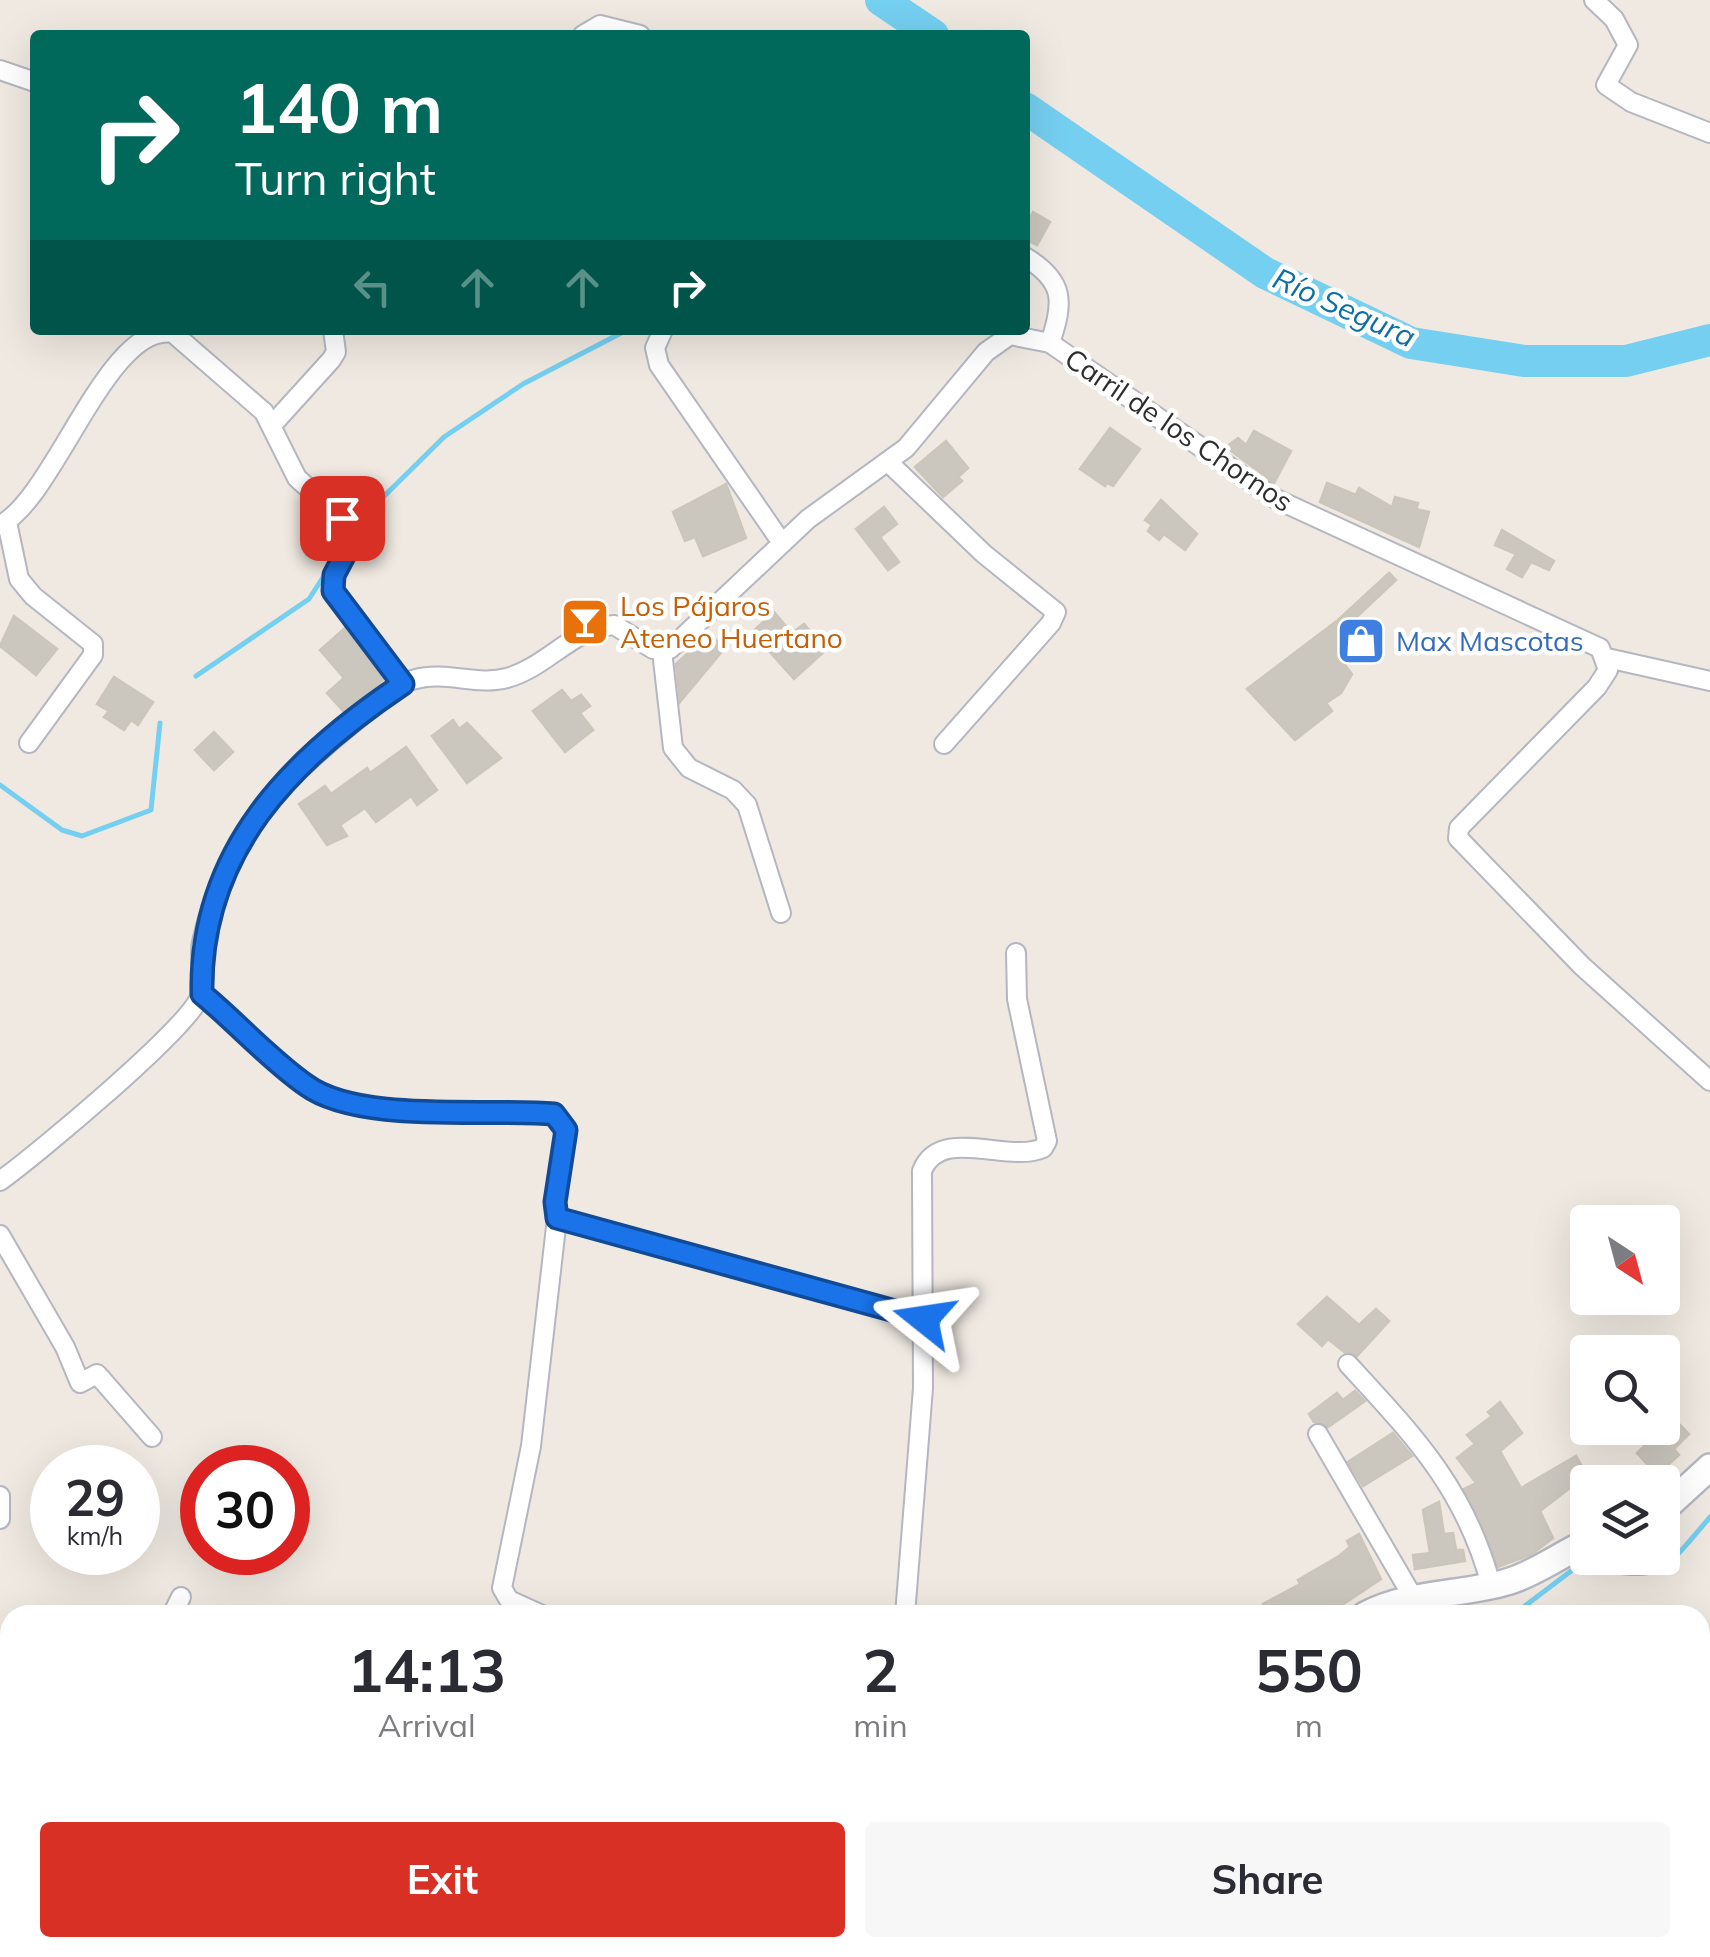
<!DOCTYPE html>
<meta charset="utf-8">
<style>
:root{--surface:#fff;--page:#f7f7f7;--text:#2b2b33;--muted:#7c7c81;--accent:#d93025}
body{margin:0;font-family:Mulish,sans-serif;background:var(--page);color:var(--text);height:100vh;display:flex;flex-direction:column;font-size:38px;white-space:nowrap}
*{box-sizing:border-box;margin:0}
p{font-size:32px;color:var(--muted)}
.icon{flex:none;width:55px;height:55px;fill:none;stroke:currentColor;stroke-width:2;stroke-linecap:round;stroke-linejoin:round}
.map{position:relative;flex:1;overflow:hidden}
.panel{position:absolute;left:0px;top:1605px;width:1710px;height:352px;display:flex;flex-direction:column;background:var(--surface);border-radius:30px 30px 0 0;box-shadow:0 10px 40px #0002}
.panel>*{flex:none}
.hud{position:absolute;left:30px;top:30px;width:1000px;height:305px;border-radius:10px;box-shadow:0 10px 40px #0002;background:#00695c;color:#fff;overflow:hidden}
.needle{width:65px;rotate:144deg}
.tools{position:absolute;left:1570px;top:1205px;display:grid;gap:20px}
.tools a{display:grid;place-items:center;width:110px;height:110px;border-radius:10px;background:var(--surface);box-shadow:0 10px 40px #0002;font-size:50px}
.speed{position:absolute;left:30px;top:1445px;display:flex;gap:20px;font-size:50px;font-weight:700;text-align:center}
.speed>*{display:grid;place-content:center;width:130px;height:130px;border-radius:50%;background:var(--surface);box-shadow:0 10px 40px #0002;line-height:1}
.speed small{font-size:25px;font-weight:400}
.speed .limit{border:15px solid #d22;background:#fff;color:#111}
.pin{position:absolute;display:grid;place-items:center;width:85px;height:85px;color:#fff;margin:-42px;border-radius:20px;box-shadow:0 5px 15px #0006}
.me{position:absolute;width:110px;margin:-55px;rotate:285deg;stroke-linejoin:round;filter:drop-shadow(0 0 8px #0008)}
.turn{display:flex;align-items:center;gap:35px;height:210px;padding:0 40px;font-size:45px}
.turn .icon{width:130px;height:130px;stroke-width:2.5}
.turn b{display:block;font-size:70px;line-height:85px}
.lanes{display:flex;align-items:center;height:95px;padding:0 40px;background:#0003;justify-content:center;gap:50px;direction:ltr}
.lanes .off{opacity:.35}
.eta{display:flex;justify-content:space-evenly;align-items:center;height:170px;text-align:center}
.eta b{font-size:60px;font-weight:700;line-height:70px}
.action{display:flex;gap:20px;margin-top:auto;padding:20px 40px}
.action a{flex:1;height:115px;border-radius:10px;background:var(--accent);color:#fff;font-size:40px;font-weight:700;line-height:115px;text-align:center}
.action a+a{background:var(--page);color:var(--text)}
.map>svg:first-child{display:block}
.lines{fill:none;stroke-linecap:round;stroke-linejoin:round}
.stream{stroke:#75cff0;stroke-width:5}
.river{stroke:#75cff0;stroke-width:32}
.building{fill:#cbc7bf;stroke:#cbc5ba;stroke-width:2.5}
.street-casing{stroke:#b4b7c1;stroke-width:22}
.secondary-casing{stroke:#b4b7c1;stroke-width:30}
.street{stroke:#fff;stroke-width:18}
.secondary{stroke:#fff;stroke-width:25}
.route-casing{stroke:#114b97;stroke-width:25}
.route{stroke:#1a73e8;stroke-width:18}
.labels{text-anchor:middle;stroke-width:9;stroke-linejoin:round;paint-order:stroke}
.street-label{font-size:28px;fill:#2e2e2e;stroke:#fff}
.food-label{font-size:28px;fill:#c56008;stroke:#fff;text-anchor:start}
.shop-label{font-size:28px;fill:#366cbe;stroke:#fff;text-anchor:start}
.water-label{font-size:30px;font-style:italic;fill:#0d6fa3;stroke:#fff}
</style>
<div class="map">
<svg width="1710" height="1957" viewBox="0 0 1710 1957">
<rect width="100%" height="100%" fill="#efe9e1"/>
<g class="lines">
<g class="stream">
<path d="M359,521L444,437L523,384L627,330"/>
<path d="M196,676L309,599L329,568"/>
<path d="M0,785L62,830L82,836L151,810L160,723"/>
<path d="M1513,1615L1579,1565C1660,1581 1657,1580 1710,1517"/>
</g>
<g class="river">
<path d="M881,0L933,35"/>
<path d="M1025,108L1265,273L1411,343L1524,361H1626L1710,340"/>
</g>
</g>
<g class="building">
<path d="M1033,212L1050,222L1037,245L1025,239V227Z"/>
<path d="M1110,428L1140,449L1113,486L1107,483L1105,486L1080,469Z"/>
<path d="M1254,431L1291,451L1274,483L1226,447L1238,438L1246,445Z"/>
<path d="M946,441L968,468L958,477L962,481L943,497L915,467Z"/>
<path d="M1327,483L1356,495L1359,488L1392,507L1395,497L1418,503L1416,509L1429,512L1419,547L1320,502Z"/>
<path d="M726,484L746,538L703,556L695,537L685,541L673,512Z"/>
<path d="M1161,500L1197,534L1185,550L1164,534L1159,540L1148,531L1152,525L1145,520Z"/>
<path d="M884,507L897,524L880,537L899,562L888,570L856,529Z"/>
<path d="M1502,530L1554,561L1549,570L1531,562L1522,577L1507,569L1516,554L1495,545Z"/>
<path d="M1389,573L1396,580L1347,626L1357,640L1350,645L1358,656L1345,665L1352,674L1341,693L1326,703L1332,711L1295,740L1247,689L1338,620Z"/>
<path d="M774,612L792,633L804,624L826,650L794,679L752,632Z"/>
<path d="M14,616L57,649L36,675L0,646Z"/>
<path d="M345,628L384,679L345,713L327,693L344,678L320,650Z"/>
<path d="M710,633L724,649L680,702L676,664Z"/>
<path d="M114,677L153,702L138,725L131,720L124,730L104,717L109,711L97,704Z"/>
<path d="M562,690L571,701L581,695L590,706L580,713L593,730L565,752L533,711Z"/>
<path d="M453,720L459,729L467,723L501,758L467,783L432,736Z"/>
<path d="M214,732L233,752L214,770L195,750Z"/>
<path d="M406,747L437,790L417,805L411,796L376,822L365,808L340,825L347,836L327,845L299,804L325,786L331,794L367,768L370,773Z"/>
<path d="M1327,1297L1359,1325L1376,1309L1389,1321L1357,1356L1344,1352L1328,1339L1322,1346L1298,1324Z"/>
<path d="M1355,1391L1365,1401L1328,1427L1314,1422L1309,1414L1337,1393L1343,1400Z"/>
<path d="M1500,1402L1522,1433L1500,1451L1521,1488L1576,1456L1587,1475L1540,1511L1553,1538L1532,1554L1498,1567L1464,1489L1476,1483L1457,1458L1475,1444L1467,1435L1492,1416L1488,1412Z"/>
<path d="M1673,1418L1689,1434L1674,1449L1679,1455L1657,1475L1637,1453Z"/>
<path d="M1393,1433L1412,1456L1363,1486L1348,1462Z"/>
<path d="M1439,1502L1444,1534L1453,1533L1456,1550H1463L1465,1561L1415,1569L1413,1555L1430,1553L1423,1510Z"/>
<path d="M1359,1534L1381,1579L1327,1615H1269L1263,1604L1300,1584L1298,1580L1339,1556L1350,1547L1347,1541Z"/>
</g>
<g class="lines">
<g class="street-casing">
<g id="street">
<path d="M1594,0L1614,19L1628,45L1606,85L1631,102L1710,133"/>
<path d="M583,35L600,25L640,35"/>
<path d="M0,70L35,82"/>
<path d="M1025,257C1065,281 1064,302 1050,343"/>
<path d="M663,330L655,348L659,365L782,543"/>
<path d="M273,424L331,360L336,352L333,330"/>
<path d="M888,462L984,554L1056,612L1051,623L944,744"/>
<path d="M7,522L19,579L33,596L93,644V655L29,743"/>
<path d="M0,525C55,498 108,321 173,333L264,412L297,478L349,525L353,539L334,575L333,591L403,684"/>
<path d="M662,651L673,748L689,768L733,790L747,805L781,913"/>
<path d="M1607,658L1710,681"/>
<path d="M202,994C237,1023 269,1059 305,1085C360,1125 490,1107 554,1114L567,1130L555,1202L557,1218L924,1319"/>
<path d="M0,1181C36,1155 187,1030 201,995C207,980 198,958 202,942C225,838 275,787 354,722C372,707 392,684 416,679C446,671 477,686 507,678C547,667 573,628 614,625L653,649H670L808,519L906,448L986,352L1010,335L1050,343L1276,499L1600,648L1608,670L1597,687L1459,828L1458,838L1582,966L1710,1081"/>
<path d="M0,1235L65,1347L80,1383L97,1374L152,1437"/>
<path d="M1348,1364C1414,1436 1465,1488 1491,1585"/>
<path d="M1318,1434L1414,1599"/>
<path d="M0,1496V1519"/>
<path d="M172,1615L181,1597"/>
<path d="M542,1615L509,1600L502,1588L531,1446L557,1218"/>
<path d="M905,1615L923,1388L922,1171C940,1125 1008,1164 1043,1148L1047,1141L1017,999L1016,953"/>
<path d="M0,1835L10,1829"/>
<path d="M781,1948L785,1957"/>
<path d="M1215,1948L1220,1957"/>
<path d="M510,1957L516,1948"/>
</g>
</g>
<g class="secondary-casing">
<g id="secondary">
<path d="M1662,1511L1710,1467"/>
<path d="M1365,1615C1411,1591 1462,1596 1510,1581C1538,1572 1561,1554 1588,1542"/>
<path d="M1112,1957L1118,1948"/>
</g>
</g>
<use href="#street" class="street"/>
<use href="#secondary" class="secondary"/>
</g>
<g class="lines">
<g class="route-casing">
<path id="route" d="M342,518L353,539L334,575L333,591L403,684C291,759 199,851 202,994C237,1023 269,1059 306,1085C359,1124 490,1108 554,1114L566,1130L555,1202L557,1218L924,1319"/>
</g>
<use href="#route" class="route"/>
</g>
<defs>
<g id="bar-square" transform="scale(2.5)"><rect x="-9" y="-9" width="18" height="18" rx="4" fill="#e8710a" stroke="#fff"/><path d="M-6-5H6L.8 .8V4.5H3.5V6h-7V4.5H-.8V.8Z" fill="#fff"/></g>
<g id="shop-square" transform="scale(2.5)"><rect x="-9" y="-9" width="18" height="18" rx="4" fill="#3f7fe0" stroke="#fff"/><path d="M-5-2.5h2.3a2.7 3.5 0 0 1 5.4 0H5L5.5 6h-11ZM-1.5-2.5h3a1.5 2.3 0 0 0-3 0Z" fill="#fff"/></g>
</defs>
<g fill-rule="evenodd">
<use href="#bar-square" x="585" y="622"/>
<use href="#shop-square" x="1361" y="641"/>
</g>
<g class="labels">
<g class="street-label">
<text transform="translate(1179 430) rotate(34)" y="10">Carril de los Chornos</text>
</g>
<g class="food-label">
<text x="620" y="616">Los Pájaros<tspan x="620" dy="32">Ateneo Huertano</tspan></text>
</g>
<g class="shop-label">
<text x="1396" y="651">Max Mascotas</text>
</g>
<g class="water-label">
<text transform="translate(1344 308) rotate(24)" y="10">Río Segura</text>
</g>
</g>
</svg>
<div class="tools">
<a><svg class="needle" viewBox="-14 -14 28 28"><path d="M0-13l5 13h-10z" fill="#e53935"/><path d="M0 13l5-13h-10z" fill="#7c7c81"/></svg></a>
<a><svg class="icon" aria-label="search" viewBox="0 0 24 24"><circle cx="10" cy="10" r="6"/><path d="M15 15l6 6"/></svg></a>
<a><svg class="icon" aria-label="layers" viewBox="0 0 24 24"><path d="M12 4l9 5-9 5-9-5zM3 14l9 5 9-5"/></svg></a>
</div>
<div class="speed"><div>29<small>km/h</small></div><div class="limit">30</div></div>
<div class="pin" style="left:342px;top:518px;background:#d93025"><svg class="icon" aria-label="arrive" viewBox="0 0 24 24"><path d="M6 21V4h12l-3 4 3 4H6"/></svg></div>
<svg class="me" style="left:924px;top:1319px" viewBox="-20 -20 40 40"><path d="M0-17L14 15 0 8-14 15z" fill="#1a73e8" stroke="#fff" stroke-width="4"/></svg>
<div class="hud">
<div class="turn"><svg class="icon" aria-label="right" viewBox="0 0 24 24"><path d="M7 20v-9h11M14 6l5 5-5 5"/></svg><div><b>140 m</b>Turn right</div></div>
<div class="lanes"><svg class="icon off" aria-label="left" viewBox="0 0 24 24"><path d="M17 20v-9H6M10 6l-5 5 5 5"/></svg><svg class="icon off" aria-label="ahead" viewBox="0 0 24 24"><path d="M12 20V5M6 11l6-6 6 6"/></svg><svg class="icon off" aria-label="ahead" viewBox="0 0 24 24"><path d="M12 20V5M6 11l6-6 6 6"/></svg><svg class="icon" aria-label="right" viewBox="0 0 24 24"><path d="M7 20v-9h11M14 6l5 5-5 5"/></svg></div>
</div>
<section class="panel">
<div class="eta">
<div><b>14:13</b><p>Arrival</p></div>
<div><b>2</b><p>min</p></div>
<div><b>550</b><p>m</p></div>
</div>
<div class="action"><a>Exit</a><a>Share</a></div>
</section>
</div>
